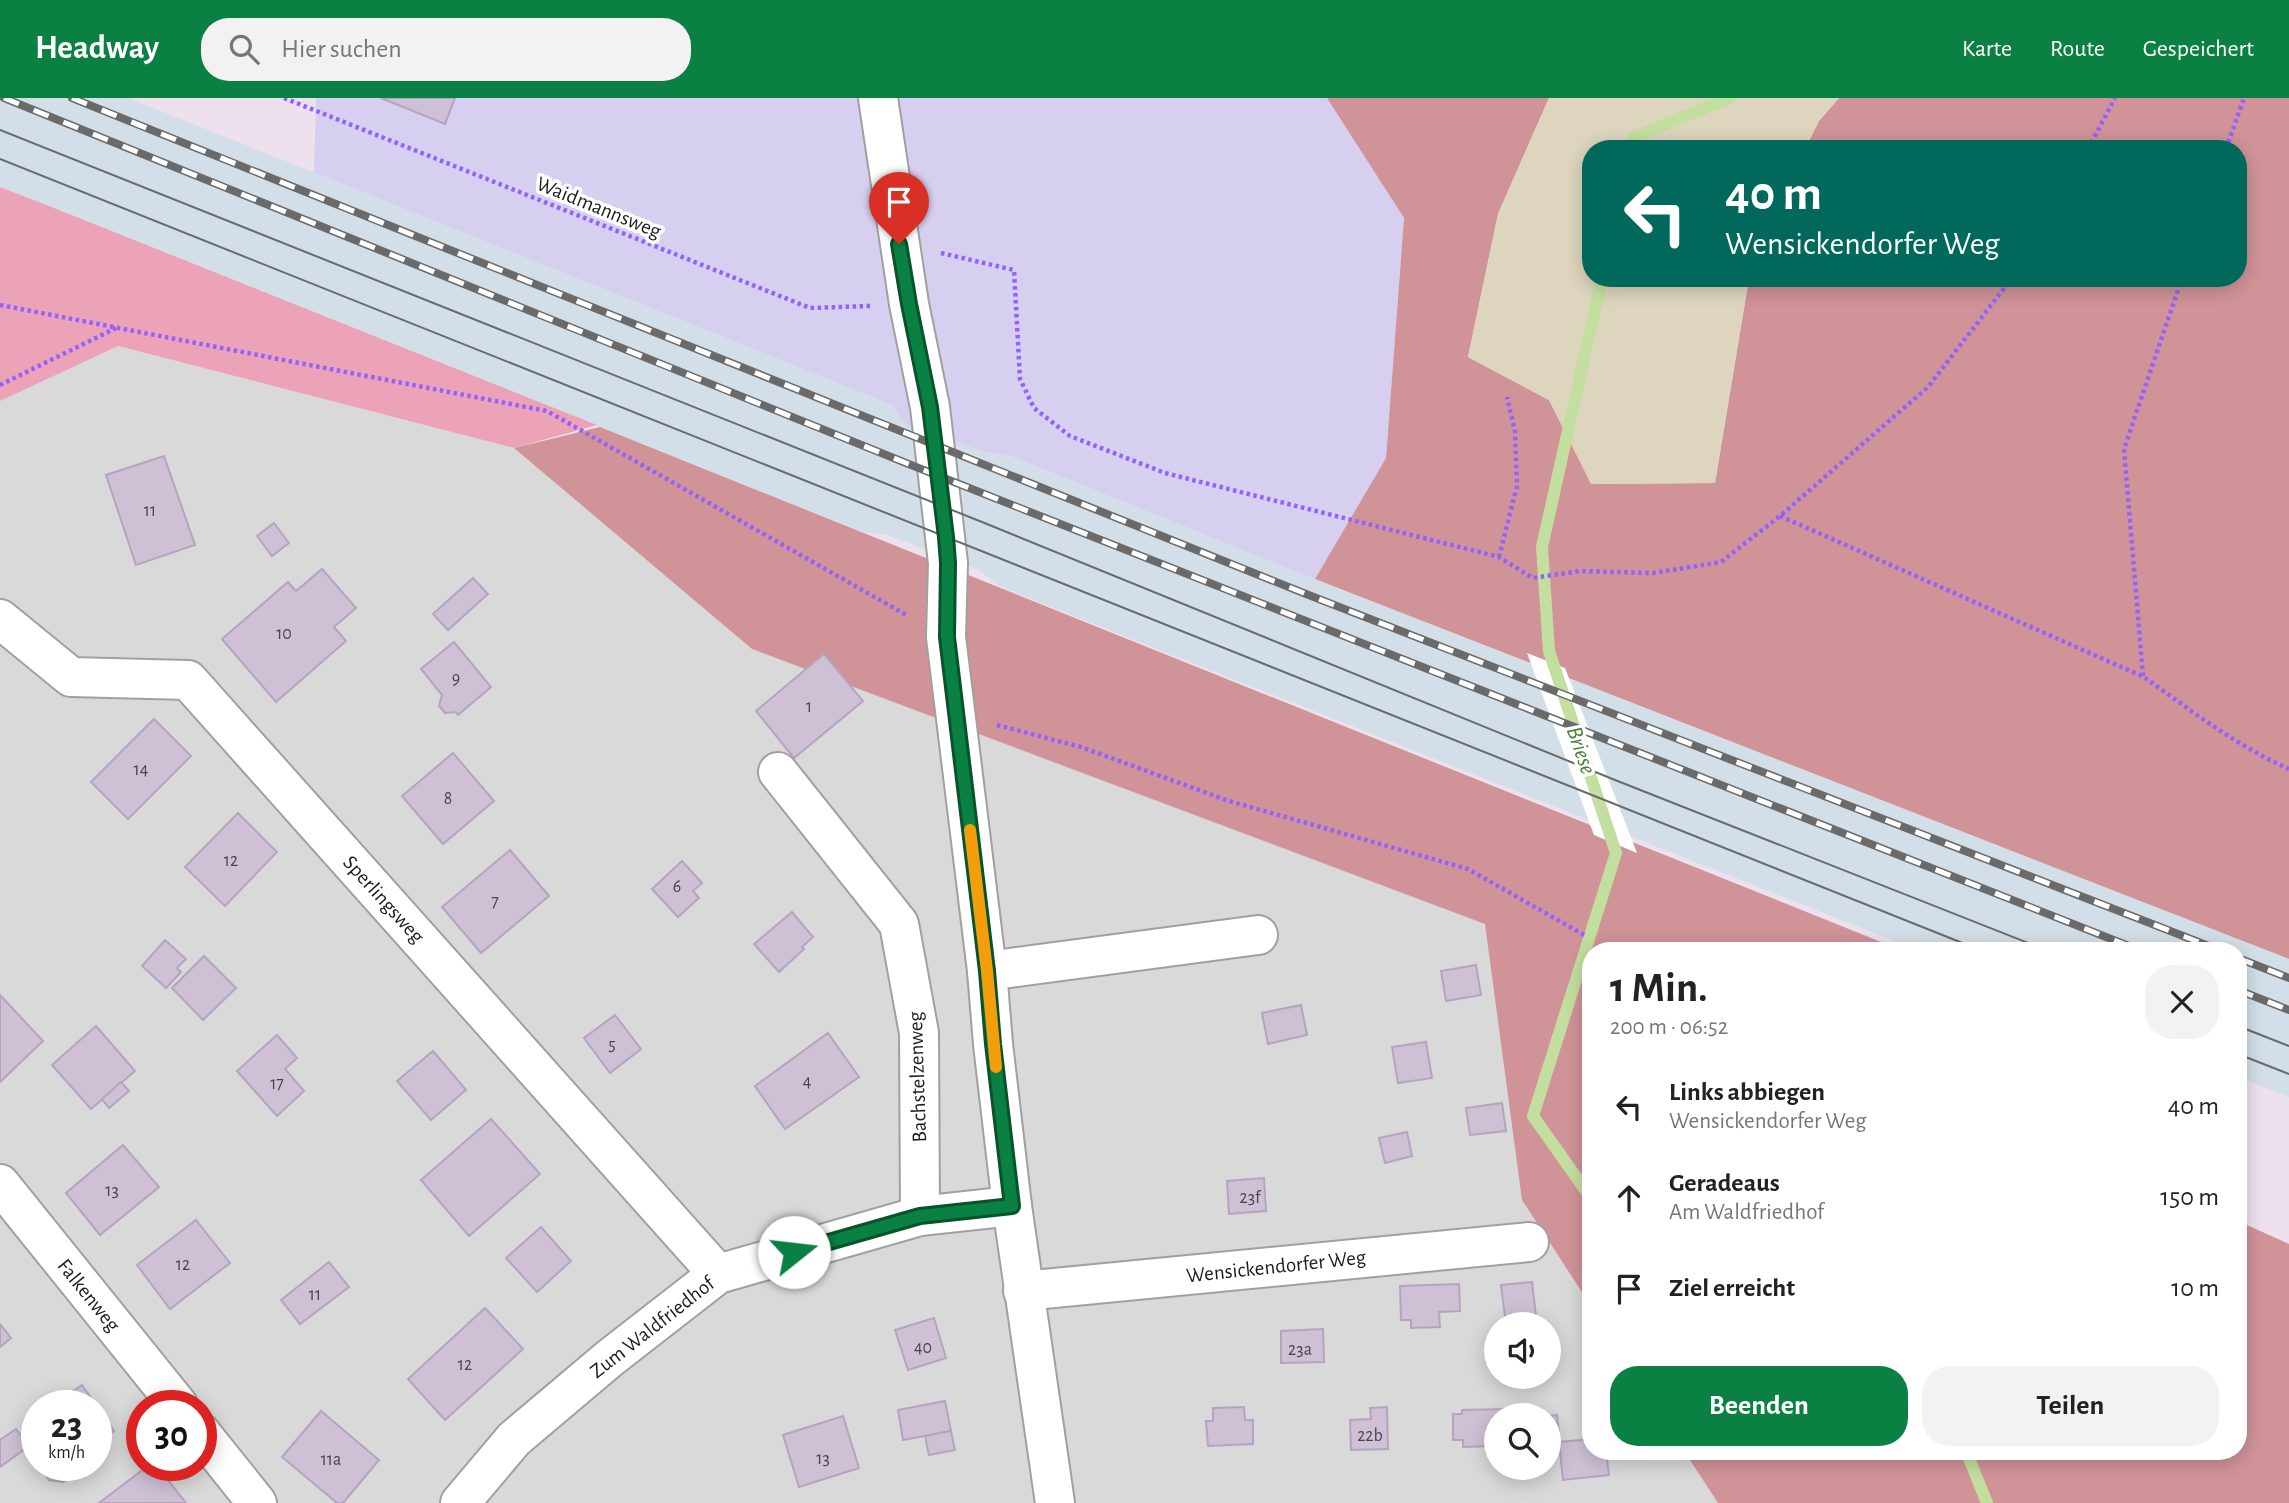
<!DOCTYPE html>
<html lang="de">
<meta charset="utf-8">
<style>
:root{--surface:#fff;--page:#f2f2f2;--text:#222;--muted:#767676;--accent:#0b8043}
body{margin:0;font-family:"Alegreya Sans",sans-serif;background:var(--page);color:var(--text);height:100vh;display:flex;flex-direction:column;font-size:26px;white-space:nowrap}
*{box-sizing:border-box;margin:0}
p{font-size:23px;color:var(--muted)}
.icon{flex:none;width:38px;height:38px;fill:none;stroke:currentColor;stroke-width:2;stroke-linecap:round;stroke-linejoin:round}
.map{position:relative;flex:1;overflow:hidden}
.sheet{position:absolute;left:1582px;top:844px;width:665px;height:518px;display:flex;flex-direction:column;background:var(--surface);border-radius:28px;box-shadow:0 4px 18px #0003}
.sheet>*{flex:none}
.banner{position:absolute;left:1582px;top:42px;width:665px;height:147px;border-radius:28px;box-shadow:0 4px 18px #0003;background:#00695c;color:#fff;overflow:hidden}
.controls{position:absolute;left:1484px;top:1214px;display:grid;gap:14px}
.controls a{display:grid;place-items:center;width:77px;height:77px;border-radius:50%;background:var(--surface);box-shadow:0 4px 18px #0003;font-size:35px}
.speed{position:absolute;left:21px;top:1292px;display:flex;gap:14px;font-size:35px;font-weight:700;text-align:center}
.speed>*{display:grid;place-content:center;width:91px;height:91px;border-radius:50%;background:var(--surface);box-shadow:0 4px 18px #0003;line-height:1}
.speed small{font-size:18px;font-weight:400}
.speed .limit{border:10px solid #d22;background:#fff;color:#111}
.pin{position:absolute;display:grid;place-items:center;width:60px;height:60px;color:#fff;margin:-72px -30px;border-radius:50% 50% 50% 0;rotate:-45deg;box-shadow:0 0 7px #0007}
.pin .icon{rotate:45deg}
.me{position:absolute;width:77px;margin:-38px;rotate:74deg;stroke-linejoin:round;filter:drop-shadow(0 0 5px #0008)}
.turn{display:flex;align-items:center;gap:24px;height:147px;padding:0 28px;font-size:32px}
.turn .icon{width:91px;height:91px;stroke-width:2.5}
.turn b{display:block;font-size:49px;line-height:60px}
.round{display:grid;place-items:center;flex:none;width:74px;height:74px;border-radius:28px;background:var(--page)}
.head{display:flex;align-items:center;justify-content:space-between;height:119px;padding:0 28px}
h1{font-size:42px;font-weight:700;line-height:52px}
.button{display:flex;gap:14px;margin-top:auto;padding:14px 28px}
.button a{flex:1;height:80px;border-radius:28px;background:var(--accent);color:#fff;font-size:28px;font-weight:700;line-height:80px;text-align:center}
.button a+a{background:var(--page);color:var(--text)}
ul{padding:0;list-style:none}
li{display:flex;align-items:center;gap:21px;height:91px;padding:0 28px}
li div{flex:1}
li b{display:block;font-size:26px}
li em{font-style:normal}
header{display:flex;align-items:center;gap:42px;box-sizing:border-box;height:98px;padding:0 35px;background:var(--accent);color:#fff}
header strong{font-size:33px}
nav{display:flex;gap:38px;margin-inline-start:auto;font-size:24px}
.search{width:490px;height:63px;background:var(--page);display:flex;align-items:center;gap:18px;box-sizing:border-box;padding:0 24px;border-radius:28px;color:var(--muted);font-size:26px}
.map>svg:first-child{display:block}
.residential{fill:#d9d9da;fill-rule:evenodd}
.commercial{fill:#d7cff0}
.industrial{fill:#d3dfe8}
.grass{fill:#eca3b8}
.forest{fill:#d09398}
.wetland{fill:#ddd5bd}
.pier{fill:#fff}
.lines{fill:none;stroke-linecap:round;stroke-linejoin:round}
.stream{stroke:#c3df9f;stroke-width:12}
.building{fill:#cec1d5;stroke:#b6a3c0;stroke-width:2}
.minor-casing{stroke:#a0a0a0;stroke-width:42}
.path{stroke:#9361ff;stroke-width:4.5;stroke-dasharray:3.5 3.5;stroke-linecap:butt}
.minor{stroke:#fff;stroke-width:38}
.tram{stroke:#6a6a6a;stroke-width:2}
.rail-casing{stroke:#6a6a6a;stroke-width:8}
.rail{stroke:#fff;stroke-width:5;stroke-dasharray:16;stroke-linecap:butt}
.route-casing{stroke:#07532c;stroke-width:18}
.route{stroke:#0b8043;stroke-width:12}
.slow{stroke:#f59e0b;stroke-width:12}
.labels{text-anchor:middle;stroke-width:7;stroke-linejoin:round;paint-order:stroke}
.number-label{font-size:18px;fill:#48454a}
.street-label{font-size:21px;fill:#1c1c1c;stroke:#fff}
.water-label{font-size:23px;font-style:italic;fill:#4a8035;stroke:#fff}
</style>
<header>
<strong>Headway</strong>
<div class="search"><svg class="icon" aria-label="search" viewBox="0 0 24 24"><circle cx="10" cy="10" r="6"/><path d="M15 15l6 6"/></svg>Hier suchen</div>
<nav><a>Karte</a><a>Route</a><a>Gespeichert</a></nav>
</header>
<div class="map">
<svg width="2289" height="1405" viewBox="0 0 2289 1405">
<rect width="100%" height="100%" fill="#ede1ee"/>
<path class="residential" d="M117,248L514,350L752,551L1486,826L1522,1102L1591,1208V1353H1684L1718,1405H0V303ZM1496,1227H1549V1279H1496ZM37,1307H96V1367H37ZM142,1307H201V1367H142ZM1496,1318H1549V1370H1496Z"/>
<path class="commercial" d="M316,0H1327L1404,119L1386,360L1315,481L1304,477L1013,359L984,354L904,325L892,307L314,75Z"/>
<path class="industrial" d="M0,0H129L893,307L904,325L984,354L1013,359L1304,477L2289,861V999L2238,979V852H1917L1001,489L979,472L886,436L865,435L0,89Z"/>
<path class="grass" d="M0,89L49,108L597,327L514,350L118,248L0,303Z"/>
<g class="forest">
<path d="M1327,0H1549L1498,116L1468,259L1549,302L1592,386L1715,385L1749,180H2238V51H1805L1819,23L1839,0H2289V861L1315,481L1386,360L1404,120Z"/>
<path d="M600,329L1901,852H1591V1208L1522,1102L1485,826L752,551L514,350Z"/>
<path d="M2238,1123L2289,1146V1405H1718L1684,1353H2238Z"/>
</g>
<path class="wetland" d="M1549,0H1839L1819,23L1805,51H1591V180H1749L1715,385L1591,386L1549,302L1468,259L1498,116Z"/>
<path class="pier" d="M1527,555L1565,570L1637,755L1594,737Z"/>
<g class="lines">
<g class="stream">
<path d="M1631,51L1634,39L1730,0"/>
<path d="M1591,1100L1533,1018L1616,755L1549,553L1542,449L1602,180"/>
<path d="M1966,1353L1987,1405"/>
</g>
</g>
<g class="building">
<path d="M381,0H455L445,26Z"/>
<path d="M164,358L195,447L136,467L106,377Z"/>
<path d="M274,425L289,445L272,458L257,438Z"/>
<path d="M322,471L356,510L334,529L346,543L276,604L222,541L288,484L296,493Z"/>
<path d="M473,480L488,496L448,532L433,516Z"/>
<path d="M454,544L491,589L458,617L456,614L445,615L439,608L442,597L421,571Z"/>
<path d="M824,556L863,603L794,660L756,613Z"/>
<path d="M154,621L191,658L128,721L91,684Z"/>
<path d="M453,655L494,703L443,746L402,698Z"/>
<path d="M238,715L277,754L225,808L185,769Z"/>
<path d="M510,752L549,798L481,855L442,809Z"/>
<path d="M682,763L702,785L693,793L699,800L678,819L652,791Z"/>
<path d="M792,814L813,839L802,849L804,851L779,874L754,846Z"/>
<path d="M165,842L186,861L177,870L181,874L166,890L142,868Z"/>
<path d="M204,858L236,890L203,922L172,890Z"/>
<path d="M1476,867L1481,897L1446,903L1441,873Z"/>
<path d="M0,897L43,943L0,984Z"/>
<path d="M1301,907L1307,937L1268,946L1262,915Z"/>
<path d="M615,917L641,951L610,975L584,940Z"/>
<path d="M96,928L135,973L91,1011L52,967Z"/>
<path d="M828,935L859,979L785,1031L755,988Z"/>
<path d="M277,937L297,960L285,971L304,993L277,1018L237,973Z"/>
<path d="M1426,944L1432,980L1398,985L1392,949Z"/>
<path d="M433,953L466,992L431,1022L397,983Z"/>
<path d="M121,984L129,993L109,1010L102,1001Z"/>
<path d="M1502,1005L1506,1033L1470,1037L1466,1010Z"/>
<path d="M491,1021L540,1076L469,1138L421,1082Z"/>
<path d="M1407,1034L1412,1058L1385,1065L1379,1040Z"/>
<path d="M123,1047L159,1089L100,1137L66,1095Z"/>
<path d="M1264,1080L1266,1113L1229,1116L1227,1083Z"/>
<path d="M196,1122L230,1165L170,1211L137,1167Z"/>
<path d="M541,1129L571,1163L537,1194L506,1160Z"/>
<path d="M329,1164L349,1189L300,1226L281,1202Z"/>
<path d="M1532,1184L1537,1227H1506L1501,1187Z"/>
<path d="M1459,1186L1460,1213L1439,1214L1440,1229L1411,1230V1222H1401L1400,1188Z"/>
<path d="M485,1210L523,1251L445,1322L408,1281Z"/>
<path d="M934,1220L946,1260L908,1272L895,1232Z"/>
<path d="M0,1226L11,1240L0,1249Z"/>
<path d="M1323,1231L1324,1264L1281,1265V1233Z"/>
<path d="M82,1287L114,1333L96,1346V1307H53Z"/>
<path d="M945,1303L951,1333L903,1342L898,1312Z"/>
<path d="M1244,1309L1245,1322H1253V1346L1208,1348L1206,1323H1213V1310Z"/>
<path d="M1387,1309L1388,1351L1351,1352L1350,1322L1371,1321L1370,1310Z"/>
<path d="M1508,1311V1318H1496V1348L1463,1349V1342H1453V1316H1462V1312Z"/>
<path d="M321,1313L379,1362L343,1405H337L282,1359Z"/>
<path d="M1557,1317L1559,1335L1549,1336L1548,1318Z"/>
<path d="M843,1318L859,1370L799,1389L783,1337Z"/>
<path d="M37,1319V1344L25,1327Z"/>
<path d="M16,1331L29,1348L0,1369V1342Z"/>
<path d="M951,1333L955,1352L929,1357L925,1338Z"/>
<path d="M1591,1341V1353H1606L1609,1377L1563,1382L1559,1344Z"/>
<path d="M42,1367H75L74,1377L63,1384L49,1382L41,1371Z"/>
<path d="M149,1367H156L186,1405H99Z"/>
</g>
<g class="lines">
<g class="minor-casing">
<g id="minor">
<path d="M878,0L909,206L930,309L948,465L946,539L987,873L993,946L1012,1108L1055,1405"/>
<path d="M0,521L71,579L188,582L718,1176"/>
<path d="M778,674L899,826L919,935L920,1118"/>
<path d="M987,873L1258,837"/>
<path d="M0,1086L178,1307"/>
<path d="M1023,1193L1529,1144"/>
<path d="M201,1335L257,1405"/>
<path d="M460,1405L514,1341L610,1260L718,1176L920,1118L1012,1108"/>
</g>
</g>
<g class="path">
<path d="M284,0L810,210L870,208"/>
<path d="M2088,51L2115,0"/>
<path d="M2226,51L2244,0"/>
<path d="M941,155L1014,172L1020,281L1034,310L1070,338L1165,375L1499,459L1533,480L1580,473L1653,475L1721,464L1780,418L1928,289L2012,180"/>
<path d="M0,207L547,313L908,518"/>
<path d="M0,287L116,230"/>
<path d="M1780,418L2144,579C2190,612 2237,648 2289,671"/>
<path d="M1499,459L1517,388L1515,334L1507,299"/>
<path d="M2143,578L2124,351L2182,180"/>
<path d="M997,627L1081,649L1229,703L1468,771L1586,838"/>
</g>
<use href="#minor" class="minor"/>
<g class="tram">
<path d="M0,32L982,424L1615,682L2046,852"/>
<path d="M0,61L1980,852"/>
<path d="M2238,928L2289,948"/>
<path d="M2238,956L2289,976"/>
</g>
<g class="rail-casing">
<g id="rail">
<path d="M4,0L906,365L2139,852"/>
<path d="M72,0L1306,496L2219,852"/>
<path d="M2238,860L2289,880"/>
<path d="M2238,892L2289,912"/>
</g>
</g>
<use href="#rail" class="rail"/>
</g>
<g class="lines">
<g class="route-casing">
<path id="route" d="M794,1154L920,1118L1012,1108L993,946L987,873L947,539L948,465L946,439L930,309L909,206L899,146"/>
</g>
<use href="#route" class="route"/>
<path class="slow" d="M970,732L987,873L996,969"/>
</g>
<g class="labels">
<g class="number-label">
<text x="150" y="418">11</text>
<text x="284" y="541">10</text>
<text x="456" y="586">9</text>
<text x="809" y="614">1</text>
<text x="141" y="677">14</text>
<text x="448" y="706">8</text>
<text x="231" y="768">12</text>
<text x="677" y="794">6</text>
<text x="495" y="809">7</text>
<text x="612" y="952">5</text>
<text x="807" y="989">4</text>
<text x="277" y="991">17</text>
<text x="112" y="1098">13</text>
<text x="1250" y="1105">23f</text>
<text x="183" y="1172">12</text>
<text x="315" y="1202">11</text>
<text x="923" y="1255">40</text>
<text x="1300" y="1257">23a</text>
<text x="465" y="1272">12</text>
<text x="1370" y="1343">22b</text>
<text x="823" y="1366">13</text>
<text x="331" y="1367">11a</text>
</g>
<g class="street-label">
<text transform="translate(599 109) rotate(22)" y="7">Waidmannsweg</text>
<text transform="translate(384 801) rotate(48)" y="7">Sperlingsweg</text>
<text transform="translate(917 979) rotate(-92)" y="7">Bachstelzenweg</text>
<text transform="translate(1276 1168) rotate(-6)" y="7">Wensickendorfer Weg</text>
<text transform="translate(89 1197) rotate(51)" y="7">Falkenweg</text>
<text transform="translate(652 1229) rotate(-38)" y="7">Zum Waldfriedhof</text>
</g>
<g class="water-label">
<text transform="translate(1582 652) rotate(71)" y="8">Briese</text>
</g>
</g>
</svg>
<div class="controls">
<a><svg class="icon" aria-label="sound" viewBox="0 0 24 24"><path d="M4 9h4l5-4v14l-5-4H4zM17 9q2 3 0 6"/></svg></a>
<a><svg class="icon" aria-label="search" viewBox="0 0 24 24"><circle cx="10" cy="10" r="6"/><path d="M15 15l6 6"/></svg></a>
</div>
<div class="speed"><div>23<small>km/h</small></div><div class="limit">30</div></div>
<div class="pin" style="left:899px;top:146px;background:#d93025"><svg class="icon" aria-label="arrive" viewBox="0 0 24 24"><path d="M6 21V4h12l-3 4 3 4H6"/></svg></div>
<svg class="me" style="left:794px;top:1154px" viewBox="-20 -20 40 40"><circle r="19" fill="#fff"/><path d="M0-13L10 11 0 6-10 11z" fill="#0b8043"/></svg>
<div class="banner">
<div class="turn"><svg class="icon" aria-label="left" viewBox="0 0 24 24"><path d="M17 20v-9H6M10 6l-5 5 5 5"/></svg><div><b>40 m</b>Wensickendorfer Weg</div></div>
</div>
<section class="sheet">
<div class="head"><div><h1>1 Min.</h1><p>200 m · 06:52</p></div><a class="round"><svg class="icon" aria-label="close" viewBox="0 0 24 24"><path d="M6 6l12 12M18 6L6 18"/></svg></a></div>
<ul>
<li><svg class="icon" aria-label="left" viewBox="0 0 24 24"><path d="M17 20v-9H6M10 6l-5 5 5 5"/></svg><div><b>Links abbiegen</b><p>Wensickendorfer Weg</p></div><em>40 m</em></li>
<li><svg class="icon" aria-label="ahead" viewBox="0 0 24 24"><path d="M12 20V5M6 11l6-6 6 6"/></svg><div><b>Geradeaus</b><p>Am Waldfriedhof</p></div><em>150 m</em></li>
<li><svg class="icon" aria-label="arrive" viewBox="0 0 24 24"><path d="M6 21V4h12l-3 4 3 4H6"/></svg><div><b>Ziel erreicht</b></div><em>10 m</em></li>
</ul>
<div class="button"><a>Beenden</a><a>Teilen</a></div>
</section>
</div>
